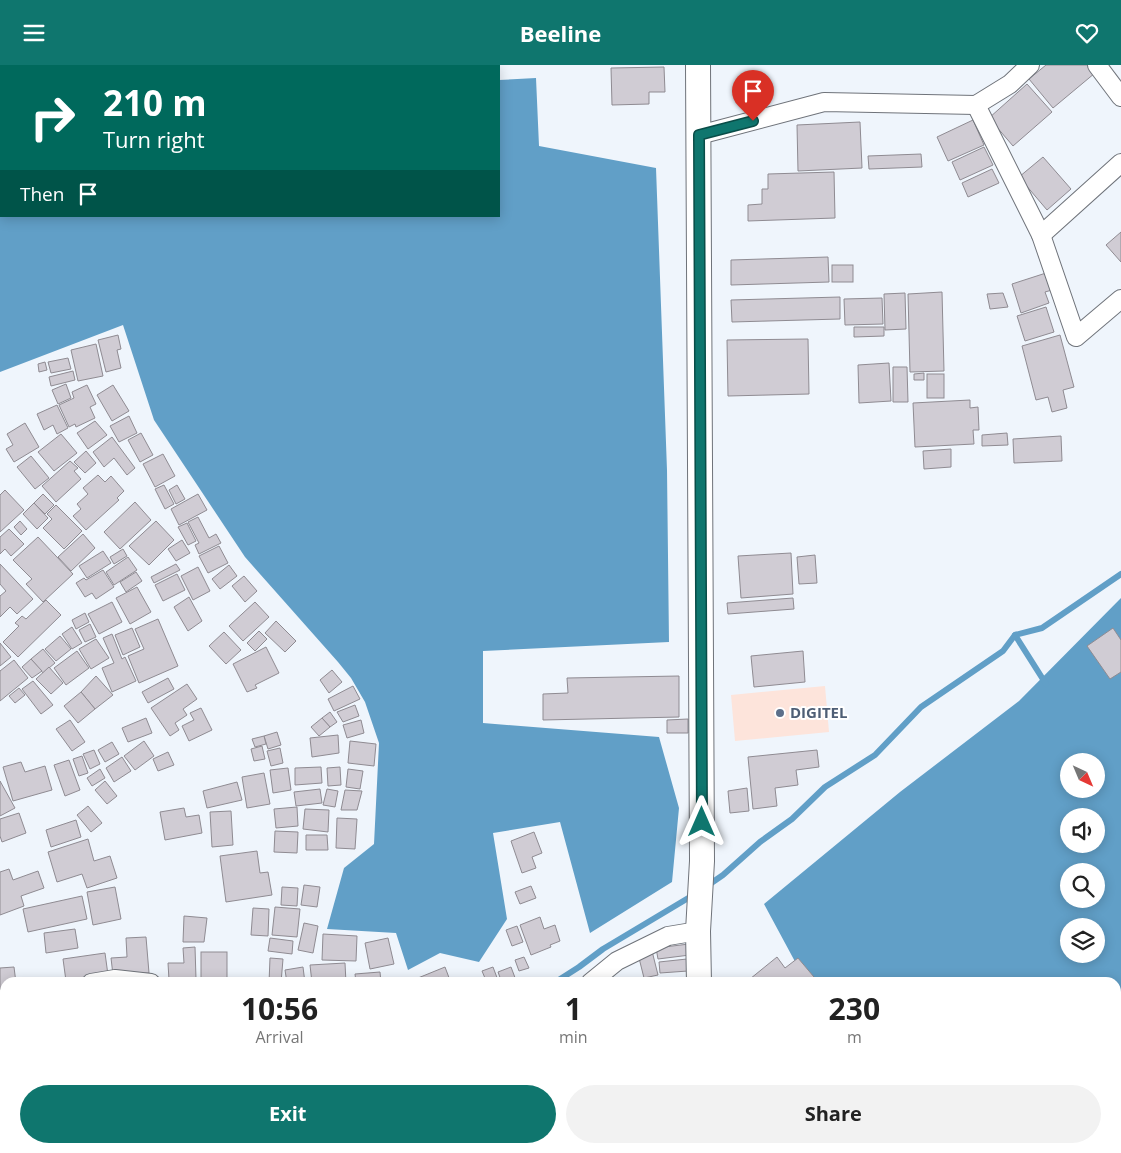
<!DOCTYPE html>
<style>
:root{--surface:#fff;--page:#f2f2f2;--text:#222;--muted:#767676;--accent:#0f766e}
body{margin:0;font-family:"Open Sans",sans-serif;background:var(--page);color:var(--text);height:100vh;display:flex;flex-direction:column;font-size:19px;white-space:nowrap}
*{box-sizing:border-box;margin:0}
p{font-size:16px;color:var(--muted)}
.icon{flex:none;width:28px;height:28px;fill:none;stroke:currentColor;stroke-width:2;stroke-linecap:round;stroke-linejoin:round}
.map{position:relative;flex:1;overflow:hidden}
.details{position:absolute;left:0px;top:912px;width:1121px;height:176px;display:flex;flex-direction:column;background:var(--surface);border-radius:15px 15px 0 0;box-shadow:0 2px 12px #0003}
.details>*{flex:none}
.hud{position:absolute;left:0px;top:0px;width:500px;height:152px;box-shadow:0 2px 12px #0003;background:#00695c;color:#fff;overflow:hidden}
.needle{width:32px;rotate:136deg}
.buttons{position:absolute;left:1060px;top:688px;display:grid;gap:10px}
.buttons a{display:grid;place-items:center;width:45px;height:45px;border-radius:50%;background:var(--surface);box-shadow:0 2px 12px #0003;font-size:25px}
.pin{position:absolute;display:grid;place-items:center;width:42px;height:42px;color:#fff;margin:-51px -21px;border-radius:50% 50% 50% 0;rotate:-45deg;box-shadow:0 0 5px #0007}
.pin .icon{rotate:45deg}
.me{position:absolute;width:55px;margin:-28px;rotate:0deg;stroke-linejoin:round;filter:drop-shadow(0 0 4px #0008)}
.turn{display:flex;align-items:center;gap:18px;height:105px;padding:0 20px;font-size:22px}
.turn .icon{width:65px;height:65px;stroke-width:2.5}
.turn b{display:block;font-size:35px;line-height:42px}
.then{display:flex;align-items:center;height:48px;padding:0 20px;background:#0003;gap:10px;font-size:19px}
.eta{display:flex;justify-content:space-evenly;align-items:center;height:85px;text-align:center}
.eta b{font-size:30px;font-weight:700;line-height:35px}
.primary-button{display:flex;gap:10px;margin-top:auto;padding:10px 20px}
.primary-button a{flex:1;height:58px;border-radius:30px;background:var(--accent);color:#fff;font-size:20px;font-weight:700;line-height:58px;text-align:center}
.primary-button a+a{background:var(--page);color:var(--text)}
header{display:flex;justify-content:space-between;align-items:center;height:65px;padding:0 20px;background:var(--accent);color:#fff;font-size:22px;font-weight:700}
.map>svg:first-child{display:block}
.commercial{fill:#fde4db}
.water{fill:#619fc7;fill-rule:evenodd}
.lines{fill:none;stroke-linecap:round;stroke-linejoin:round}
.stream{stroke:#619fc7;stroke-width:6}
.building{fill:#d0ccd4;stroke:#8f8b92}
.street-casing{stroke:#6f737a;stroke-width:20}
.secondary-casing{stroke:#6f737a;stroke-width:26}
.street{stroke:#fff;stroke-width:18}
.secondary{stroke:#fff;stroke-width:24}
.route-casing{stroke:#0a4d48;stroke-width:12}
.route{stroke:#0f766e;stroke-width:9}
.service-dot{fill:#5c6f8a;stroke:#fff;stroke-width:2}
.labels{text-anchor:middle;stroke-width:4;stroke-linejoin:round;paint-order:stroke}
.service-label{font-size:15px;font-weight:bold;fill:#4e5e75;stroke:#fff;text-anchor:start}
</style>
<header><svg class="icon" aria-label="menu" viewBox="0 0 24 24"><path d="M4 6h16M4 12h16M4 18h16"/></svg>Beeline<svg class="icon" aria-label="heart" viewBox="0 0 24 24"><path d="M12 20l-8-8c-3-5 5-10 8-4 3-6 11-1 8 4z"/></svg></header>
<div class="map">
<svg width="1121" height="1088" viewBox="0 0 1121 1088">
<rect width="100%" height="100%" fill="#eff5fc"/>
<path class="commercial" d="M825,621L829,667L735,676L731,630Z"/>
<g class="water">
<path d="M0,0H377L1,1V151H499V15L536,13L539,81L656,103L667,405L669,577L483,586V658L659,672L679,743L672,817L590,868L560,757L493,768L507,854L479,897L440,888L408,905L396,868L327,864L344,803L374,779L379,678L365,637L351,613L338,597L245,492L154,355L123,260L0,307Z"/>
<path d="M1121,533V1088H1095V1084H1116V918L806,917L764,839L900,727L1019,636ZM1069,696H1096V724H1069ZM1069,751H1096V779H1069ZM1069,806H1096V834H1069ZM1069,861H1096V889H1069Z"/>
<path d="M719,1084H965L961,1088H719Z"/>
</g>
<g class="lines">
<g class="stream">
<path d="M1015,570L1046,619"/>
<path d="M707,821L723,810L760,777L792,754L825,722L875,690L921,642L1003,586L1015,570L1042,563L1121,509"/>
<path d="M554,918L579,902L603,884L695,829"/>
<path d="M123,1088L160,1084"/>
</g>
</g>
<g class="building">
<path d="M1046,0H1088L1095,8L1053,43L1029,14Z"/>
<path d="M664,2L665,27H649V39L612,40L611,3Z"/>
<path d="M1027,19L1052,47L1013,81L989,53Z"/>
<path d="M973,55L984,80L948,96L937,72Z"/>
<path d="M860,57L862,103L798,106L797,60Z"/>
<path d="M984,82L993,100L960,115L952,97Z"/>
<path d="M921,89L922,102L869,104L868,91Z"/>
<path d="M1043,92L1071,124L1047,145L1019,112Z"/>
<path d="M992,104L999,118L968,132L962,118Z"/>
<path d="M834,107L835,153L748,156V140L762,139V124H768V109Z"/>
<path d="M1121,167V197L1106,180Z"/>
<path d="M828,192L829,217L731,220V195Z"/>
<rect x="832" y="200" width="21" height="17"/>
<path d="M1046,208L1052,225L1045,227L1049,238L1021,248L1012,219Z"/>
<path d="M942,227L944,306L910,307L908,229Z"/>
<path d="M905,228L906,264L885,265L884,229Z"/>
<path d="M1003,228L1008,242L990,244L987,229Z"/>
<path d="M840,232V254L732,257L731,235Z"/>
<path d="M882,233L883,259L845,260L844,234Z"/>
<path d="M1046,242L1054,267L1025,276L1017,251Z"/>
<path d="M854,262H884V271L854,272Z"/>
<path d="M118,270L121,284L117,285L121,303L106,307L98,275Z"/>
<path d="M1060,270L1074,322L1063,325L1067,343L1052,347L1048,332L1036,335L1022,281Z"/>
<path d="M808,274L809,329L728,331L727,275Z"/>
<path d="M96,279L103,311L78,316L71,285Z"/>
<path d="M68,293L71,304L51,308L48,297Z"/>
<path d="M45,297L47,305L39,307L38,299Z"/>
<path d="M889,298L891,336L859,338L858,300Z"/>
<path d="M893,302H907L908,337H893Z"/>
<path d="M73,306L75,315L51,321L49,312Z"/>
<path d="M924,308V315H914V309Z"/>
<rect x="927" y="309" width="17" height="24"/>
<path d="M66,319L71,333L58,339L52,325Z"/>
<path d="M87,320L96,339L90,342L95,353L76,362L75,359L69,362L59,340L74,333L72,327Z"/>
<path d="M113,320L129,346L112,356L97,330Z"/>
<path d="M970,335V343L978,342L979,365H973L974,379L915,382L913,338Z"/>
<path d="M57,340L68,363L57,369L53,360L44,365L37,349Z"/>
<path d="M129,351L137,368L119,377L110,361Z"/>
<path d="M95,356L107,370L88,384L77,368Z"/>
<path d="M25,358L39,382L14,397L6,384L13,380L7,369Z"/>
<path d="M141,368L153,390L140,397L128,375Z"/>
<path d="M1007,368L1008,380L982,381V370Z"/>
<path d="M61,369L77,388L54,406L38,387Z"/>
<path d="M1061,371L1062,396L1014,398L1013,374Z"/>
<path d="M112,372L135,403L127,410L114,393L104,402L93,387Z"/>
<path d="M951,384V402L924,404L923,386Z"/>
<path d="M86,386L96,398L85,408L74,397Z"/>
<path d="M163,389L175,411L155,422L143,399Z"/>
<path d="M31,391L49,413L35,424L17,402Z"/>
<path d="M70,396L78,403L74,406L81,414L56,437L42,421Z"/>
<path d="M98,410L105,417L111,411L124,426L117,433L119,435L86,465L73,451L81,444L77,439L88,429L83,423Z"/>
<path d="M164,420L174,439L165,444L155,424Z"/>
<path d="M177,420L185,434L176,439L169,425Z"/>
<path d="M5,425L24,445L0,467V430Z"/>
<path d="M43,429L54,440L45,449L34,438Z"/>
<path d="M198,429L207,445L179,460L171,444Z"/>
<path d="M135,437L151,455L120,484L104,467Z"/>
<path d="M34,438L48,453L37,464L23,449Z"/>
<path d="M56,440L82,466L64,484L43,463L52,454L47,449Z"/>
<path d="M198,452L209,473L216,469L221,478L199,489L195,480L199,478L188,457Z"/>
<path d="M20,456L27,464L21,470L14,462Z"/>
<path d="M156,456L174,475L149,500L129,481Z"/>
<path d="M187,458L196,476L188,480L178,462Z"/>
<path d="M9,464L24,479L11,491L5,484L0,489V472Z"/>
<path d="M83,469L95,483L71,506L58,492Z"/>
<path d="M38,472L73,509L43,537L26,519L32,514L13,495Z"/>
<path d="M182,475L190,488L176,496L168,484Z"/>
<path d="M219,481L228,498L208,508L199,491Z"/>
<path d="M123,484L127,491L114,499L110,492Z"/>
<path d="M103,486L111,498L87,513L79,501Z"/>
<path d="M791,488L793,529L741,533L738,491Z"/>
<path d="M815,490L817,518L799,519L797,492Z"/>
<path d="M128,492L137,505L114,520L106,507Z"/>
<path d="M0,499L33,534L17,549L10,542L0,552V531L6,526L0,519Z"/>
<path d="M176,499L180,505L154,518L151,512Z"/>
<path d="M229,500L237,511L220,524L212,514Z"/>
<path d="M198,502L210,526L193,535L181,511Z"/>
<path d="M103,505L114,522L96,534L92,528L85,532L76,518L84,513L86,515Z"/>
<path d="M136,507L142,516L126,527L120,517Z"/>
<path d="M177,509L185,525L163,536L155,520Z"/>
<path d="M244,511L257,526L245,537L232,521Z"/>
<path d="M137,522L151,547L130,559L116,533Z"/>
<path d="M189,532L202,556L188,566L174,542Z"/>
<path d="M793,533L794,544L728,549L727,538Z"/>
<path d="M46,535L61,550L18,592L3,577L19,561L15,558L22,551L26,554Z"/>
<path d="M112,537L122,557L99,569L88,549Z"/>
<path d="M255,537L269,552L243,576L229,561Z"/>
<path d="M85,548L89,557L76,564L72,555Z"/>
<path d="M158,554L178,601L139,618L128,591L144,584L135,564Z"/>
<path d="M276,556L296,576L285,587L265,568Z"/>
<path d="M90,559L96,572L85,577L79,565Z"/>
<path d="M72,562L82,578L72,584L62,569Z"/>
<path d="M132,563L140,582L123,590L115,570Z"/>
<path d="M1113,563L1121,575V607L1110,614L1087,581Z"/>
<path d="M259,566L267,574L255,586L247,578Z"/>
<path d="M224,567L241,585L226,599L209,581Z"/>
<path d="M112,569L122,594L125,592L136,616L112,627L102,603L114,598L103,573Z"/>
<path d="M60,571L71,584L56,596L45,584Z"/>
<path d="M96,574L109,593L91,604L79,584Z"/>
<path d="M0,578L11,592L0,601Z"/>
<path d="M266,582L279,608L255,620L257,623L247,627L233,599Z"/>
<path d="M43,584L55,598L43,608L31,594Z"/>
<path d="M77,586L89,603L66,620L54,603Z"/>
<path d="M803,586L805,617L754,622L751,591Z"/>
<path d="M31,594L42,606L32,613L22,602Z"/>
<path d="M14,595L28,613L0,636V606Z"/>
<path d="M49,602L63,618L51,629L36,614Z"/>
<path d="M332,605L342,617L329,628L320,615Z"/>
<path d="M96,611L113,630L95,644L81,627Z"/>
<path d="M679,611V652L543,655V629L568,628L567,613Z"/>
<path d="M168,613L174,624L148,638L142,627Z"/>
<path d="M33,616L53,640L41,649L22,624Z"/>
<path d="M187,619L197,634L183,644L187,650L175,658L179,665L170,671L151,643Z"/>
<path d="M353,621L360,634L334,646L328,634Z"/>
<path d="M19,623L25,630L15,638L9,631Z"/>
<path d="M81,627L95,644L78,658L64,641Z"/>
<path d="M355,640L359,651L343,657L337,647Z"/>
<path d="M201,643L212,665L189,676L182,661L194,655L190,648Z"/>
<path d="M330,647L337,657L330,662L322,653Z"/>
<path d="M146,653L152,668L128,677L122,663Z"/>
<path d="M322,653L330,662L319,671L311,662Z"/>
<path d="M688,654V668H667V655Z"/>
<path d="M70,655L85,677L72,686L56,664Z"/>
<path d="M361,655L364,668L347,673L343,660Z"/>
<path d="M277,667L281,680L268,684L264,671Z"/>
<path d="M338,670L339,688L312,692L310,673Z"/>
<path d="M264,671L266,679L255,682L252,674Z"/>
<path d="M144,676L154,691L135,705L124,691Z"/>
<path d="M350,676L376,679L374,701L348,698Z"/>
<path d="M112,677L119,689L105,697L98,685Z"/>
<path d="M262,681L265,694L254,696L251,684Z"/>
<path d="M280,683L283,698L271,701L267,686Z"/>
<path d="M94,685L100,699L90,704L83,689Z"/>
<path d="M817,685L819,702L796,705L798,720L775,723L777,741L753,744L748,692Z"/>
<path d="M168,687L174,700L158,706L153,694Z"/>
<path d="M82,691L88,708L79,711L73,694Z"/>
<path d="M122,692L131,706L114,717L106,703Z"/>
<path d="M69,695L80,725L65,731L54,700Z"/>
<path d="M21,697L25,707L45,701L52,725L13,736L3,702Z"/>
<path d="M321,702L322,718L295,720V703Z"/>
<path d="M340,702L341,720L328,721L327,703Z"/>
<path d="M288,703L291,725L273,728L270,705Z"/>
<path d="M100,704L105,713L92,721L87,713Z"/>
<path d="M348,704L363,706L360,724L346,722Z"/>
<path d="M264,708L270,739L247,743L242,712Z"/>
<path d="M0,716L15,743L0,751Z"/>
<path d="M105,716L117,731L107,739L95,725Z"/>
<path d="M237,717L242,735L207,743L203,726Z"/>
<path d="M747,723L749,746L730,748L728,726Z"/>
<path d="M320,724L322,738L296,741L294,727Z"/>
<path d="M327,724L338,726L335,742L323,740Z"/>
<path d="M345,725L362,726L357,745H341Z"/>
<path d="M88,741L102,758L91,767L77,750Z"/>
<path d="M297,742L298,761L276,763L274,744Z"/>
<path d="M184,743L186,752L199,750L202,768L165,775L160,747Z"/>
<path d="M305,744L329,745L328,767L303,764Z"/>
<path d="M231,746L233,780L212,782L210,747Z"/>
<path d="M19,748L26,768L2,777L0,771V754Z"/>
<path d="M337,753L357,754L355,784L336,783Z"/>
<path d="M76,755L81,772L51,782L46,765Z"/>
<path d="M275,766L298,767L297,788L274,787Z"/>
<path d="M534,767L542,788L532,792L536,803L522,808L511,776Z"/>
<path d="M306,770H327L328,785H306Z"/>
<path d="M88,774L94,796L110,791L117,813L87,823L82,809L57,817L48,787Z"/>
<path d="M257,786L260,808L268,807L272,830L226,837L220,791Z"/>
<path d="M9,804L13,815L38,806L44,823L21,831L24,841L0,850V807Z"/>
<path d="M304,820L320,822L317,842L301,840Z"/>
<path d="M531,821L536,833L520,839L515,827Z"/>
<path d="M115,822L121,854L93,860L87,827Z"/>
<path d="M282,822L298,823L297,841L281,840Z"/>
<path d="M82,831L87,854L28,867L23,844Z"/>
<path d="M275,842L300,844L297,872L272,870Z"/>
<path d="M253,843L269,844L268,871L251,870Z"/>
<path d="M184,851L207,853L204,877H183Z"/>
<path d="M540,852L544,864L555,860L560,876L550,880L551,882L531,890L520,860Z"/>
<path d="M304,858L318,861L313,888L298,885Z"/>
<path d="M517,861L523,877L512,881L506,865Z"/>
<path d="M75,864L78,883L46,888L44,868Z"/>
<path d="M323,869L357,871L356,896L322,895Z"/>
<path d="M146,872L149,908L113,910L111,893L127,892L126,873Z"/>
<path d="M270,873L293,876L292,889L268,886Z"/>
<path d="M388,873L394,899L370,904L365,878Z"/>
<path d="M689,879L690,890L658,894L656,883Z"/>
<path d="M195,882L196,914L169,915L168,898H184L183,883Z"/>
<path d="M652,886L658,910L644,913L638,889Z"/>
<rect x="201" y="887" width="26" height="27"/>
<path d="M105,888L108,910L66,916L63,894Z"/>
<path d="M524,892L529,903L519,906L515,895Z"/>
<path d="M777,892L785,903L798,893L814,912L807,918H745Z"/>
<path d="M270,893L283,894L281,918H269Z"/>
<path d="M687,894L688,906L660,908L659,897Z"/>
<path d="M345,898L346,918H312L310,900Z"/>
<path d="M14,902L16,918H5V925H0V903Z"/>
<path d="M303,902L305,918H287L285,905Z"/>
<path d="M445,902L451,918H420L418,913Z"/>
<path d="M493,902L499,918H487L482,906Z"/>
<path d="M511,902L517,918H502L498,907Z"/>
<path d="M380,907L381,918H356L355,909Z"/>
<path d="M5,938V959H0V939Z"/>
<rect x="0" y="964" width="5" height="31"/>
<path d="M4,1045H5V1070H2Z"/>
<path d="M326,1084H343L345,1088H313Z"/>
<path d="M617,1084H678V1088H618Z"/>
<rect x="1012" y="1084" width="68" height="3"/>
</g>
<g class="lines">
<g class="street-casing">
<g id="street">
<path d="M1097,0L1121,32"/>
<path d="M976,40L1041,170L1076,272L1121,234"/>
<path d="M699,70L824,37L976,40L1010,19L1030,0"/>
<path d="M1041,170L1121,98"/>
<path d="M91,918L115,914L151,918"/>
<path d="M590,918L617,896L668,871L698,866"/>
<path d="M0,934L5,933"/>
<path d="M349,1084L351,1088"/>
<path d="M270,1088V1085L277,1084"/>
</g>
</g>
<g class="secondary-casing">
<g id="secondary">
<path d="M698,0L702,796L698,866L699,918"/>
<path d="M700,1084L701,1088"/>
</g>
</g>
<use href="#street" class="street"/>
<use href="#secondary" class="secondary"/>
</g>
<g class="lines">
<g class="route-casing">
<path id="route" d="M702,757L699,70L753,56"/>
</g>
<use href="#route" class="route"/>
</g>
<circle class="service-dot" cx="780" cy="648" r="5"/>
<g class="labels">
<g class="service-label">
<text x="790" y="653">DIGITEL</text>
</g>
</g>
</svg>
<div class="buttons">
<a><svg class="needle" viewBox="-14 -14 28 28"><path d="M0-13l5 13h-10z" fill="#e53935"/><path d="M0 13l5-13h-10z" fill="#767676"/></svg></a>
<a><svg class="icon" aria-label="sound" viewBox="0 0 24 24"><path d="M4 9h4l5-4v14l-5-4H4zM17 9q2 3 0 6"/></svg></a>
<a><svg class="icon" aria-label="search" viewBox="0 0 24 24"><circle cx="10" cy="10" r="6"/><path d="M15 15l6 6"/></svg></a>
<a><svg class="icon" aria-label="layers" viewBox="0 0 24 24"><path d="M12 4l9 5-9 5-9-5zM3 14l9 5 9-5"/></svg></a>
</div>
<div class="pin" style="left:753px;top:56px;background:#d93025"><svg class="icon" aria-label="arrive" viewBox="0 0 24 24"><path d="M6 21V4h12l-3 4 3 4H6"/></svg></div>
<svg class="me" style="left:702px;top:757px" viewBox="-20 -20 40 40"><path d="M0-17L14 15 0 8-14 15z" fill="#0f766e" stroke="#fff" stroke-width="4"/></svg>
<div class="hud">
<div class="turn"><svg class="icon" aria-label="right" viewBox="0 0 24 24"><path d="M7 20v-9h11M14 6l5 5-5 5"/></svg><div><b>210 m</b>Turn right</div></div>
<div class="then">Then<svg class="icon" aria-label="arrive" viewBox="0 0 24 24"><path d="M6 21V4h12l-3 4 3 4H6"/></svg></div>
</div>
<section class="details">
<div class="eta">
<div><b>10:56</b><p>Arrival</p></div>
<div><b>1</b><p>min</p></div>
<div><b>230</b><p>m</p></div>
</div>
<div class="primary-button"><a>Exit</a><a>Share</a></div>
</section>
</div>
